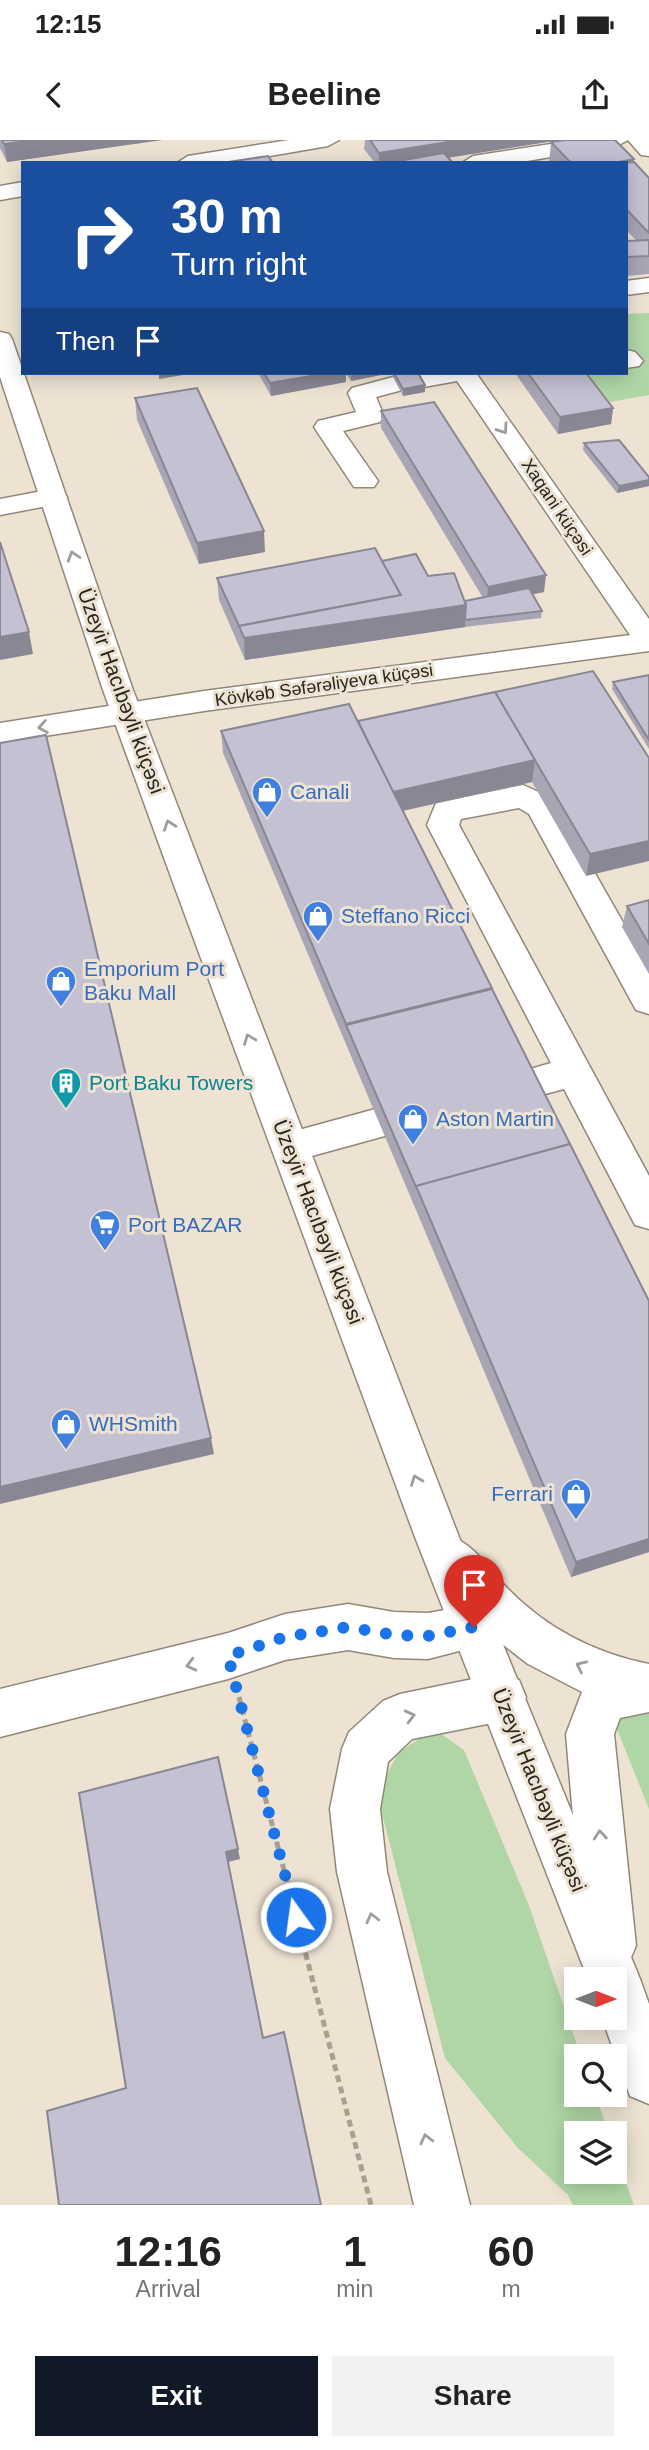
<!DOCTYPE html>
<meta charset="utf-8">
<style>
:root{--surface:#fff;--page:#f2f2f2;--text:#222;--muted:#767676;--accent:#111827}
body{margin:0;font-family:Helvetica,sans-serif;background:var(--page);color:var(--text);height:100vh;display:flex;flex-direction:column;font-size:26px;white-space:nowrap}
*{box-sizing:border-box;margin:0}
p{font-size:23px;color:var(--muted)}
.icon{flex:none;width:38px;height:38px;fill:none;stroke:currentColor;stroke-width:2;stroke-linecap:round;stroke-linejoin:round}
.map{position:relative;height:2065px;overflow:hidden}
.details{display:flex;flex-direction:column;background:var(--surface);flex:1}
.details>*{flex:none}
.top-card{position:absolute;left:21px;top:21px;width:607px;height:214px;border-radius:0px;box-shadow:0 4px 18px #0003;background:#1a4fa0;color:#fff;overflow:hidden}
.needle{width:46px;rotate:90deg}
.fabs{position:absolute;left:564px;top:1827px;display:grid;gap:14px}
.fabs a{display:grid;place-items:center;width:63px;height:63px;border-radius:0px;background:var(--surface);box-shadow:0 4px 18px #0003;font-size:35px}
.pin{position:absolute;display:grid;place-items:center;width:60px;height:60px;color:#fff;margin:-72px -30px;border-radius:50% 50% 50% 0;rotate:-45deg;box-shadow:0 0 7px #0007}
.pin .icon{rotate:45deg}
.me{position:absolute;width:77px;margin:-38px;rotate:346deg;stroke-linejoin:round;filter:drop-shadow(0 0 5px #0008)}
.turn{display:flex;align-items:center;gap:24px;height:147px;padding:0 35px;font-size:32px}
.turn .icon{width:91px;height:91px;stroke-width:2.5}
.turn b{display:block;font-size:49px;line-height:60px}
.then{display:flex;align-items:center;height:66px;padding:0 35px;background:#0003;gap:14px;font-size:26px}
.eta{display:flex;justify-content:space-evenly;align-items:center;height:119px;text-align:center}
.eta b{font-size:42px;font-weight:700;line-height:49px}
.button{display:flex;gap:14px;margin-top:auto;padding:14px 35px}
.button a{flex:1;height:80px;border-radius:0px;background:var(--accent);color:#fff;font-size:28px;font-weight:700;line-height:80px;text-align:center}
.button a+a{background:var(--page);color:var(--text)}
.status{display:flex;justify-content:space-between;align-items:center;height:49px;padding:0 35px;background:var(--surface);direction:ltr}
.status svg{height:19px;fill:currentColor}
header{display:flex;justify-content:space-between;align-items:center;height:91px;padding:0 35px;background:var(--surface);font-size:32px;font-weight:700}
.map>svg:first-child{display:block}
.green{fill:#b0d6a6}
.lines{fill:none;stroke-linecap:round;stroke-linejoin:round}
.minor-casing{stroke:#918778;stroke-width:3}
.highway-casing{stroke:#918778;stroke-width:3}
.path{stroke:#a8a093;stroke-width:5;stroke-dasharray:7 4.5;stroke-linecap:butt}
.minor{fill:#fff;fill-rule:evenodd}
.highway{fill:#fff;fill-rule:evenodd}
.wall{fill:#a8a6b5}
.shaded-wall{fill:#888793}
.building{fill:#c3c1d2;stroke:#888793;stroke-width:2}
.oneway{stroke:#9f9d9a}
.route{stroke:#1a73e8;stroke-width:12;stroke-dasharray:0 21.6}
.labels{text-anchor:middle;stroke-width:6;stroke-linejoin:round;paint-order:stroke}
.far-street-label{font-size:18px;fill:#29251f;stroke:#eee3d3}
.street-label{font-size:21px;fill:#29251f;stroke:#eee3d3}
.shop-label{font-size:21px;fill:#366cbe;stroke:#eee3d3;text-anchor:start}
.culture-label{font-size:21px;fill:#0d838f;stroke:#eee3d3;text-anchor:start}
</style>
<div class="status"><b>12:15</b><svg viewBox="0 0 49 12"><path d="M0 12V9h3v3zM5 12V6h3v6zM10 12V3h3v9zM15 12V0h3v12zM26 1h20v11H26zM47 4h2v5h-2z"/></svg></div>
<header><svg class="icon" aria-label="back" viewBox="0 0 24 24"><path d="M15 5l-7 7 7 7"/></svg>Beeline<svg class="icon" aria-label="share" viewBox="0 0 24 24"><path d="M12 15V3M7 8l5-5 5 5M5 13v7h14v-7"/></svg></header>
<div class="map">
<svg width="649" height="2065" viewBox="0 0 649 2065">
<rect width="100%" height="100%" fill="#eee3d3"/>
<g class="green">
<path d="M649,173V255L610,262L586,233H626L627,174Z"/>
<path d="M649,1562V1669L609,1569Z"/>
<path d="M434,1589L464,1610L528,1763L581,1916H576V1955H595L609,1993H576V2032H614V2009L634,2065H573L568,2055L517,2007L445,1918L377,1654L398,1613Z"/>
</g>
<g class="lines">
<g class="minor-casing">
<g id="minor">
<path d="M289,0H339L328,6L229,23H177L188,16Z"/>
<path d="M577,0H628L617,6L515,23H462L473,16Z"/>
<path d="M628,0H649V16L641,15Z"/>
<path d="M23,42V56L0,60V46Z"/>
<path d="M649,138V152L626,155V141Z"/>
<path d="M626,210L635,212L643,221L639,226L626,228Z"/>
<path d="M417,233H476L649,479V511L204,571L0,603V583L204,551L630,495L457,241L418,248L409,245L406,249L376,257L384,276L380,282L343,291L378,341L374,347H354L314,287L318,281L356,272L348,253L352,248L397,236L406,239Z"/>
<path d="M53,349L63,351L67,357L63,363L0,375V359Z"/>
<path d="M523,645L552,658L649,828V874L636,870L529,674L519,668L461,679L459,685L649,1036V1089L635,1085L564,949L526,959L513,954L507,944L513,934L551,923L427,685L436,663Z"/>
<path d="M379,968L392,972L398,983L392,994L290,1022L277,1018L271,1007L277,996Z"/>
<path d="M452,1397C476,1406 489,1430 507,1448C546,1488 594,1513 649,1524V1572L620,1578L614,1594L636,1806L628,1824L610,1832L592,1824L584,1806L566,1594L582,1552L528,1524L493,1497L490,1503L428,1519L394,1518L348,1510L285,1520L228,1539L0,1597V1549L228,1493L285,1474L348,1464L394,1472L428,1473L462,1467L436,1433L430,1418L436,1403Z"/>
<path d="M502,1533L519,1540L526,1557L519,1574L502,1581L412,1599L388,1622L380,1669L387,1732L470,2065H414L337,1732L330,1669L342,1609L349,1592L383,1561L400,1554Z"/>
</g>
</g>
<g class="highway-casing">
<path id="highway" d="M0,192L9,194L12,199L133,550L209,748L459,1397L640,1839L649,1864V1964L630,1956L602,1878H614V1839H588L415,1397L175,748L103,550L0,237Z"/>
</g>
<path class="path" d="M239,1557L371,2065"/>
<use href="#minor" class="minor"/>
<use href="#highway" class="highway"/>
</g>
<g class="wall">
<path d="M0,0H162L7,22L0,8Z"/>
<path d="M365,0H560L448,17L453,23H375L364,9Z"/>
<path d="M551,2L634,22L649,38V134L626,136V101L636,100L626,90V23H549Z"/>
<path d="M258,233H418L425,245V252L403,256L391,233L351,241L346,234V242L271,256Z"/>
<path d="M515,233H586L613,268L611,284L558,294Z"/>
<path d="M135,258L265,412L199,424L137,280Z"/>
<path d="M381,271L544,452L533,454L542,471L541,478L465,487L245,520L219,460L217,438L382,421L428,436L465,461L483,458L381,288Z"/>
<path d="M584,303L649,337V346L617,353L583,310Z"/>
<path d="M649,535V609L612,549L613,542Z"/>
<path d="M358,581L649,618L586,736L532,642L403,671L649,1161V1412L571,1437L223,613L221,591Z"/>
<path d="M649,760V834L622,787L627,766Z"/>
</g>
<g class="shaded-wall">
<path d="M35,0H162L7,22L4,4Z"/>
<path d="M461,0H560L415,23H379V13Z"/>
<path d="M634,19L631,40L626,41V23H614Z"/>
<path d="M159,233H195L159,239Z"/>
<path d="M329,233H346V242L271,256L270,243Z"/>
<path d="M351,233H391L351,241Z"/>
<path d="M425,245V252L403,256V249Z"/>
<path d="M613,268L611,284L558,294L560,277Z"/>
<path d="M649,340V346L617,353L619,346Z"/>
<path d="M264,391L265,412L199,424L197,403Z"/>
<path d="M546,435L544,452L487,463L488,447Z"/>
<path d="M466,465L465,487L245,520L244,498Z"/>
<path d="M29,492L33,514L0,520V497Z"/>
<path d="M535,620L532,642L392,673L393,652Z"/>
<path d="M649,701V721L586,736L590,714Z"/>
<path d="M211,1298L214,1314L0,1364V1347Z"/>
<path d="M649,1399V1412L571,1437L576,1422Z"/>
<path d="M238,1709L240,1719L228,1722L226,1712Z"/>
</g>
<g class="building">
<path d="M2,0H35L4,4Z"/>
<path d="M370,0H461L379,13Z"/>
<path d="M565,0H615L634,19L614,23H571L551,2Z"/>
<path d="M444,13L453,23H387Z"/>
<path d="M268,16L273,23H222Z"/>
<path d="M634,22L649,38V93L626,69V23Z"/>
<path d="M649,100V116L626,117V101Z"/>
<path d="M264,233H329L270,243Z"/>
<path d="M394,233H418L425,245L403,249Z"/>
<path d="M528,233H586L613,268L560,277Z"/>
<path d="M197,248L264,391L197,403L135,258Z"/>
<path d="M434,262L546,435L488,447L381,271Z"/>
<path d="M619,300L649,337V340L619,346L584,303Z"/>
<path d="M0,402L29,492L0,497Z"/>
<path d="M375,408L401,455L239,486L217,438Z"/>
<path d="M416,414L428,436L454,433L466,465L244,498L239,486L401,455L382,421Z"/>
<path d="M529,448L542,471L465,480L466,465L465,461Z"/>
<path d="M593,531L649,618V701L590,714L495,552Z"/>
<path d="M649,535V600L613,542Z"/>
<path d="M495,552L535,620L393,652L358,581Z"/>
<path d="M349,564L492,848L346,884L221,591Z"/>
<path d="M46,595L211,1298L0,1347V603Z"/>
<path d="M649,760V804L627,766Z"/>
<path d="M492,849L570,1004L416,1047L346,885Z"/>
<path d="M570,1004L649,1161V1399L576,1422L416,1046Z"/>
<path d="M218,1617L238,1709L226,1712L263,1898L284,1892L321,2065H59L47,1971L126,1948L79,1653Z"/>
</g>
<defs><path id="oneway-chevron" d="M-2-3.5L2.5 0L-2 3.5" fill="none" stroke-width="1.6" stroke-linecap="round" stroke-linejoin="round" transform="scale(1.75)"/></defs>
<g class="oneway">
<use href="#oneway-chevron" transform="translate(503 289) rotate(55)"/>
<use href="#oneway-chevron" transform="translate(73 416) rotate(-108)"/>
<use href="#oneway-chevron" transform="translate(43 587) rotate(171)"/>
<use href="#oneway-chevron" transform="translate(169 685) rotate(-110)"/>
<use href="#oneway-chevron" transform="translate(249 899) rotate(-111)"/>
<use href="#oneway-chevron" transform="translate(416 1340) rotate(-111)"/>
<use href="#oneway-chevron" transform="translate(191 1525) rotate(166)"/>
<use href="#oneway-chevron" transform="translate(581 1526) rotate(-155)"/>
<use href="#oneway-chevron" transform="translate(410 1576) rotate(-14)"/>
<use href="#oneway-chevron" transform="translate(600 1695) rotate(-95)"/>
<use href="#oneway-chevron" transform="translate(372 1778) rotate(-104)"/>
<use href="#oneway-chevron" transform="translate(426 1999) rotate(-104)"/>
</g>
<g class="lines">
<path class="route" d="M296,1777L228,1516L285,1497L348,1487L394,1495L428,1496L474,1487"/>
</g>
<defs>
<g id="shop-pin" transform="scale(1.575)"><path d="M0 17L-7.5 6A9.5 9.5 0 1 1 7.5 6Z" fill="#3f7fe0" stroke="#eee3d3"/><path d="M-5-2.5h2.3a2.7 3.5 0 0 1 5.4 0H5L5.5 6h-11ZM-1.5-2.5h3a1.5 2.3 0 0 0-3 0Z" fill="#fff"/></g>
<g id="building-pin" transform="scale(1.575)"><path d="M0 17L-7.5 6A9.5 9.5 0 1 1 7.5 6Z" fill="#0f9aa8" stroke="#eee3d3"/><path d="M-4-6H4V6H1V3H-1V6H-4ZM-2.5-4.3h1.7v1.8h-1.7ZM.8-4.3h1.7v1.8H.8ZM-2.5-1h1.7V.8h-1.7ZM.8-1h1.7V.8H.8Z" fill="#fff"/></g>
<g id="supermarket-pin" transform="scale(1.575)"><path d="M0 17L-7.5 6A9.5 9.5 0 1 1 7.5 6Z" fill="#3f7fe0" stroke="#eee3d3"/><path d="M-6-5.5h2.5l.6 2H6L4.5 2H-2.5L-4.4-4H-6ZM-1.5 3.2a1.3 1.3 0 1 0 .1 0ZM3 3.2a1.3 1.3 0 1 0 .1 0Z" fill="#fff"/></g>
</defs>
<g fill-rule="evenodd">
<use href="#shop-pin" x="267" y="652"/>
<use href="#shop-pin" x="318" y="776"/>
<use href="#shop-pin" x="61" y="841"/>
<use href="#building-pin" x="66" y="943"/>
<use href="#shop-pin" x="413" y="979"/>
<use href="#supermarket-pin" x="105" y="1085"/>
<use href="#shop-pin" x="66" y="1284"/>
<use href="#shop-pin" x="576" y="1354"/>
</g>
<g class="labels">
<g class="far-street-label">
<text transform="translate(557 367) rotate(56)" y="6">Xaqani küçəsi</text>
<text transform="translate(324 545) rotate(-8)" y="6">Kövkəb Səfərəliyeva küçəsi</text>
</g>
<g class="street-label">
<text transform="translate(121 551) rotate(70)" y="7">Üzeyir Hacıbəyli küçəsi</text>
<text transform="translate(318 1082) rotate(69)" y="7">Üzeyir Hacıbəyli küçəsi</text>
<text transform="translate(539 1650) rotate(68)" y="7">Üzeyir Hacıbəyli küçəsi</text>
</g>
<g class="shop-label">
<text x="290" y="659">Canali</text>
<text x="341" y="783">Steffano Ricci</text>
<text x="84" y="836">Emporium Port<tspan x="84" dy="24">Baku Mall</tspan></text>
<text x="436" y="986">Aston Martin</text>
<text x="128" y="1092">Port BAZAR</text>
<text x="89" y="1291">WHSmith</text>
<text x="553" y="1361" text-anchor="end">Ferrari</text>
</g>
<g class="culture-label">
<text x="89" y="950">Port Baku Towers</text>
</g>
</g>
</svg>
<div class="fabs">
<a><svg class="needle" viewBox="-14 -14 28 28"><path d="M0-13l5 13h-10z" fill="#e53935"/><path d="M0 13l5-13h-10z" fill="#767676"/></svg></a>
<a><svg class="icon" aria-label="search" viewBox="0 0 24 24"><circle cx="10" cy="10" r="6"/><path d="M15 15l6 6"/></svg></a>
<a><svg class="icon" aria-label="layers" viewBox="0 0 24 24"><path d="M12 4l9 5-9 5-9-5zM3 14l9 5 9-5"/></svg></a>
</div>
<div class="pin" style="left:474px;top:1487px;background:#d93025"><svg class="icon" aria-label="arrive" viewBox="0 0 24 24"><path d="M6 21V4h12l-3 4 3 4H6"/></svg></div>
<svg class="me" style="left:296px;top:1777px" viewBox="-20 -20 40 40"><circle r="17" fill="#1a73e8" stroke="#fff" stroke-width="3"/><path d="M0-11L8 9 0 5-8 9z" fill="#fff"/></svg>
<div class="top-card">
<div class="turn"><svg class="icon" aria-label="right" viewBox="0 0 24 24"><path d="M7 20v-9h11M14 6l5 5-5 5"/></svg><div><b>30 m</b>Turn right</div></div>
<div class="then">Then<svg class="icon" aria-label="arrive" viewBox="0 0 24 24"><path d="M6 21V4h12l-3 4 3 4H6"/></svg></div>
</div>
</div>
<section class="details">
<div class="eta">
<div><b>12:16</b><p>Arrival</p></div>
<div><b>1</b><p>min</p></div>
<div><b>60</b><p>m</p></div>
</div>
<div class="button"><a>Exit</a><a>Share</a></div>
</section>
